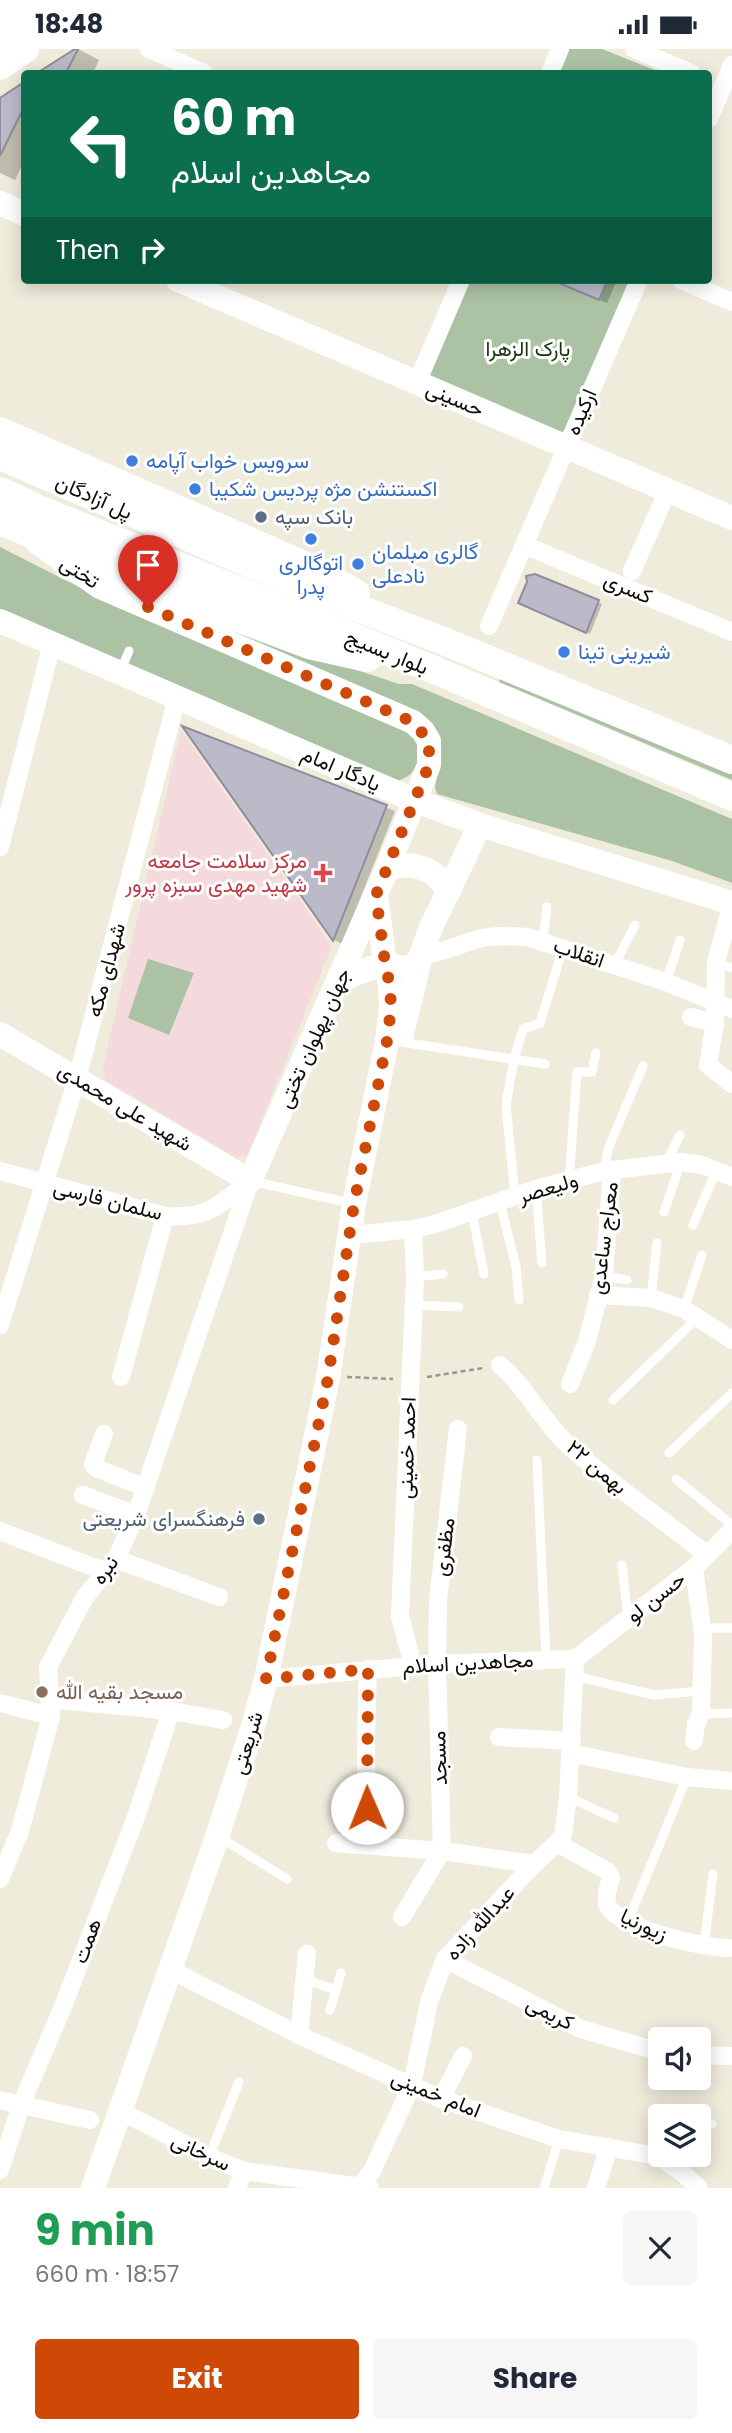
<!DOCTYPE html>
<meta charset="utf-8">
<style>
:root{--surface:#fff;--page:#f6f6f7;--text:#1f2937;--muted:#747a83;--accent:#cf4906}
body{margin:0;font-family:Poppins,Vazirmatn,sans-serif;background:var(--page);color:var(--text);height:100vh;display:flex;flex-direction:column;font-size:26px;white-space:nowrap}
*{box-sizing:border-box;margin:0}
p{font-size:23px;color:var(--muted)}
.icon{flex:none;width:38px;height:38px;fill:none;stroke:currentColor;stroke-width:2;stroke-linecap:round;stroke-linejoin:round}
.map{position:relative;height:2139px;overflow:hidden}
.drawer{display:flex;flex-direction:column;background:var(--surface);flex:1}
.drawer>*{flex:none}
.guide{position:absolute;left:21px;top:21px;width:691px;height:214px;border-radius:7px;box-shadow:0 4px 18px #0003;background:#0b6e4f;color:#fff;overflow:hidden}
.tools{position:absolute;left:648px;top:1978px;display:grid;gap:14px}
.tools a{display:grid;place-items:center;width:63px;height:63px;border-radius:7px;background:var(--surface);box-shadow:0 4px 18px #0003;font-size:35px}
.pin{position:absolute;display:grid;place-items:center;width:60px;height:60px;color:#fff;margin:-72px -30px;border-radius:50% 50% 50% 0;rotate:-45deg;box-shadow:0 0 7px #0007}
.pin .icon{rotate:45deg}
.me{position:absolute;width:77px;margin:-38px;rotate:359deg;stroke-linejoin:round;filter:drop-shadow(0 0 5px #0008)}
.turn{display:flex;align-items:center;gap:24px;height:147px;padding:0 35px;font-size:32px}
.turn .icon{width:91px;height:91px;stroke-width:2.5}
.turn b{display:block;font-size:49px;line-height:60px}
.then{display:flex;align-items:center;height:66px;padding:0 35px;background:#0003;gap:14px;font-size:26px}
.round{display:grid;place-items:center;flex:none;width:74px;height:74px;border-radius:7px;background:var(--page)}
.headline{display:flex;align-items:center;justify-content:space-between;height:119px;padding:0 35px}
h1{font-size:42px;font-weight:700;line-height:52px;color:#1e9e55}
.action{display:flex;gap:14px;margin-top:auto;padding:14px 35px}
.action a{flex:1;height:80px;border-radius:7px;background:var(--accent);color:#fff;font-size:28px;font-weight:700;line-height:80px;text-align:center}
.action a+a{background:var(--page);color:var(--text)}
.status{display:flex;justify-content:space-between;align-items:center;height:49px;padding:0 35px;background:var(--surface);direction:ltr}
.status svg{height:19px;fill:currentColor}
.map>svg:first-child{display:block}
.education{fill:#f4dadd}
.green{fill:#abc3a4}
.shadow{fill:#0003}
.building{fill:#bcbac9;stroke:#8f8d9b;stroke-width:2}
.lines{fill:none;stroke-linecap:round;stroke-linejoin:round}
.path{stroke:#99968b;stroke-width:2.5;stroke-dasharray:5 3.5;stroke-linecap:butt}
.lane{stroke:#fff;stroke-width:9}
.street{stroke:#fff;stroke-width:18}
.secondary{stroke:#fff;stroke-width:24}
.primary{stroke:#fff;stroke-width:28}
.route{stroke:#cf4906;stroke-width:12;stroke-dasharray:0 21.6}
.shop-dot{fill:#3f7fe0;stroke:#fff;stroke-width:2.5}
.service-dot{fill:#5c6f8a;stroke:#fff;stroke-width:2.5}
.health-dot{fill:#e0444e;stroke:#fff;stroke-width:2.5}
.education-dot{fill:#8d6e63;stroke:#fff;stroke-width:2.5}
.labels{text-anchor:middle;stroke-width:6;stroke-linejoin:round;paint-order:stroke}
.park-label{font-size:21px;fill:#143607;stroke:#fff}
.street-label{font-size:21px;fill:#0d0c07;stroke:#fff}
.shop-label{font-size:21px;fill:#366cbe;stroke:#fff;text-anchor:start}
.service-label{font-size:21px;fill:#4e5e75;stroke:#fff;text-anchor:start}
.health-label{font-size:21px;fill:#be3a42;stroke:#fff;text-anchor:end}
.education-label{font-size:21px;fill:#785e54;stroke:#fff;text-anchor:start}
</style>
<div class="status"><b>18:48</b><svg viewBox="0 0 49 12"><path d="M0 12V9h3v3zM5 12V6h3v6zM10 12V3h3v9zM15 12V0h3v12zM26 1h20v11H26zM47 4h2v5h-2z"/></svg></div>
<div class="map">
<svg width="732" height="2139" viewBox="0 0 732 2139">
<rect width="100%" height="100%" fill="#efecdc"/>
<path class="education" d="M181,681L332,897L248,1105L235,1108L105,1031L103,1018Z"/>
<g class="green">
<path d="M568,0H602L662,24H558Z"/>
<path d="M469,231H632L564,391L426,332Z"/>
<path d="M0,498L77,537L413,683L422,699C417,716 415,727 397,732L0,561Z"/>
<path d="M140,549L399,635H412L732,770V834L672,812L437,745L435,738L440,713L438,693Z"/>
<path d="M500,627L732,725V731L499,633Z"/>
<path d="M148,910L194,924L169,986L128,969Z"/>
</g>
<g class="shadow">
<path d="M78,0L99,11L93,24H40Z"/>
<path d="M24,35V112L15,131L0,124V51Z"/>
<path d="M553,231H617L607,254Z"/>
<path d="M598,553L602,555L590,585L524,555Z"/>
<path d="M187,681L395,762L342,895L334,891Z"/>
</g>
<g class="building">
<path d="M75,0H78L66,24H37Z"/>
<path d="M24,33V58L0,107V49Z"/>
<path d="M552,231H607L599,251Z"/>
<path d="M535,525L599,551L586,584L518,554L527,533L526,527Z"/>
<path d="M182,677L387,756L333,892Z"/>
</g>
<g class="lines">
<g class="path">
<path d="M347,1328L393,1330"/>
<path d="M427,1328L483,1319"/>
</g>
<g class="lane">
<path d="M120,623L129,602"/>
<path d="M543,892L547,858"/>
<path d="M716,913L732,919"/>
<path d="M614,917L635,876"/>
<path d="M666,933L680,891"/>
<path d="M401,993L545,1015"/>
<path d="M666,1114L680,1086"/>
<path d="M604,1122L608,1100L643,1017"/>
<path d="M569,1131L577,1023H592L596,1004"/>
<path d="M251,1132L341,1152"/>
<path d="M536,1140L542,1214"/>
<path d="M515,1147L506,1056L514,1010L523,980L540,974L563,899"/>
<path d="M500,1154L516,1217L519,1251"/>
<path d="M472,1163L484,1225"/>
<path d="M664,1163L681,1113"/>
<path d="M693,1176L716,1122"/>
<path d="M604,1227L627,1231"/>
<path d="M415,1228L443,1225"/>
<path d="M651,1249L657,1194"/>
<path d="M413,1256L459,1258"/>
<path d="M684,1260L702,1206"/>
<path d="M613,1351L696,1270"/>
<path d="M669,1404L732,1344"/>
<path d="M537,1411L546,1610"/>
<path d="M676,1430L732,1476"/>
<path d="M622,1516L628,1568"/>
<path d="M701,1579H732"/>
<path d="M575,1627L654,1646L701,1642"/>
<path d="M701,1665L732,1664"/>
<path d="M568,1748L614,1769"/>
<path d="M226,1792L287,1830"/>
<path d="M628,1872L687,1728"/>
<path d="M704,1897L713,1825"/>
<path d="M304,1930L336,1941"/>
<path d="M330,1961L341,1924"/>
<path d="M687,2067L691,2061L712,2075"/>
<path d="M209,2108L239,2033"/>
<path d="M544,2139L559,2090"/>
</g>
<g class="street">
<path d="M149,0L204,24"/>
<path d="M634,0L691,24"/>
<path d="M550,24L560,0"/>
<path d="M709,70L732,16"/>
<path d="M681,231L732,253"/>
<path d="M417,334L461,231"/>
<path d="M524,496L732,583"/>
<path d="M632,522L668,441"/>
<path d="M489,577L639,231"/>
<path d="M0,798L52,595"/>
<path d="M732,854L716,913L715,974L708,1016L732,1035"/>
<path d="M421,906C443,904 461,894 482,889C497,886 512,887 527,888L666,933L732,960"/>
<path d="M691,968L715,974"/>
<path d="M0,1122L165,1167C207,1170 218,1157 250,1132"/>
<path d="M413,1180L415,1228L400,1567L413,1617"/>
<path d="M363,1185L413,1180L432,1176L536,1140L604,1122L681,1113L702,1116L732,1128"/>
<path d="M598,1246L651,1249L684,1260L732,1291"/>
<path d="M0,1276L77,1030L177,649"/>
<path d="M500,1316C526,1338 542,1371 567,1395C610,1435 661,1469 707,1506"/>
<path d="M121,1328L165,1167"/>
<path d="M570,1335L587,1292L604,1227L612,1121"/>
<path d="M104,1385L93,1415L96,1419L146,1439"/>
<path d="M83,1446L136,1466"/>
<path d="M0,1482L106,1523"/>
<path d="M116,1510L219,1548"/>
<path d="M575,1610L694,1519L732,1481"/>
<path d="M368,1620C366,1679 364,1737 370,1796"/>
<path d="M266,1630L437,1615L575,1610"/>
<path d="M49,1650L171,1662L223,1671"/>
<path d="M0,1654L51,1667"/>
<path d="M499,1688L572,1692"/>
<path d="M694,1692L696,1675L701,1665L703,1587L694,1519"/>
<path d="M570,1704L687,1728L732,1732"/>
<path d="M336,1794L442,1802L534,1815"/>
<path d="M557,1794L607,1822L611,1828C609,1836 605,1848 607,1855C616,1880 707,1900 732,1899"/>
<path d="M0,1830L20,1782L51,1667L48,1618L85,1548L116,1510L136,1466L250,1132"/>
<path d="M402,1868L442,1802L437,1615L438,1551L458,1380"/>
<path d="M445,1910L581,1980L660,2003"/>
<path d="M171,1921L299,1986L441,2050L559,2090L658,2107L683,2124L699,2139"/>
<path d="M299,1986L307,1905"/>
<path d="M698,2006L732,2007"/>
<path d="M441,2050L463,2007"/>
<path d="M0,2051L90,2071"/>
<path d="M120,2062L216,2111L244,2122L370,2139"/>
<path d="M0,2121L21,2056L64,1955L136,1768L171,1662"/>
<path d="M237,2139L244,2122"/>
<path d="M359,2139L372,2122L412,2036L429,1953L445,1910L534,1815L557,1794L563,1786L568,1748L575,1610"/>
<path d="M596,2139L609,2098"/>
</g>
<g class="secondary">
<path d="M0,154L24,165"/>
<path d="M178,231L732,469"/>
<path d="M38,494L100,538L413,673L423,682L429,692V716L386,822"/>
<path d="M0,572L414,751L480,776L732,854"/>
<path d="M448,843L480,776"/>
<path d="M0,985L250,1132L386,822C410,809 437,820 448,843L431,878L421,906L416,914L412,917L401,919L385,914L376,846"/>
<path d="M402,985L421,906"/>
<path d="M93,2139L217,1788L254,1674L266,1630L328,1329L354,1155L387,992L391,959L390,937L385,914L355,925L337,935"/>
</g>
<g class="primary">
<path d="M0,17L25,0"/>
<path d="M0,382L313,520L356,544"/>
<path d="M0,407L308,540L441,591L732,711"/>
<path d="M0,442L41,461L430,619L732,748"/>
<path d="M0,472L197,554L309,596L367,609"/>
</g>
</g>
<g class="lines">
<path class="route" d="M148,558L413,673L429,692V716L376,846L385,914L390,937L391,959L387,992L354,1155L328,1329L266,1630L368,1620L367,1759"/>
</g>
<g class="shop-dot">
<circle cx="132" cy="412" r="7"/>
<circle cx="195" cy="440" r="7"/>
<circle cx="311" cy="490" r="7"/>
<circle cx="358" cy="515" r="7"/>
<circle cx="564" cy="603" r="7"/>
</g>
<g class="service-dot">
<circle cx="261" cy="468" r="7"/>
<circle cx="259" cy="1470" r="7"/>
</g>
<path class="health-dot" d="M319.5 813.5h7v7h7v7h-7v7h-7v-7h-7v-7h7z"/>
<circle class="education-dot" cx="42" cy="1643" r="7"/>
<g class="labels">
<g class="park-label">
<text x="528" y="307">پارک الزهرا</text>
</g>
<g class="street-label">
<text transform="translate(455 350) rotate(23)" y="7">حسینی</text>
<text transform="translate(581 363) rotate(-67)" y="7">ارکیده</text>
<text transform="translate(94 448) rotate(24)" y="7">پل آزادگان</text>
<text transform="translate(80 523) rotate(33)" y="7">تختی</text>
<text transform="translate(628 539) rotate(23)" y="7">کسری</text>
<text transform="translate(387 603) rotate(22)" y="7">بلوار بسیج</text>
<text transform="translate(341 720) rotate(23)" y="7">یادگار امام</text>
<text transform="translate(579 904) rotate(19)" y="7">انقلاب</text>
<text transform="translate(106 921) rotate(-75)" y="7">شهدای مکه</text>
<text transform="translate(314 989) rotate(-66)" y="7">جهان پهلوان تختی</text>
<text transform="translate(125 1058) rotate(31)" y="7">شهید علی محمدی</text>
<text transform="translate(548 1139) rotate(-17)" y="7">ولیعصر</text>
<text transform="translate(108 1151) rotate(14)" y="7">سلمان فارسی</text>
<text transform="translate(604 1189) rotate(-83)" y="7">معراج ساعدی</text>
<text transform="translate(407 1399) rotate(-88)" y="7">احمد خمینی</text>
<text transform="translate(597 1418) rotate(40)" y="7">۲۲ بهمن</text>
<text transform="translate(444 1498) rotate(-83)" y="7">مظفری</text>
<text transform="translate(105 1521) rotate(-54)" y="7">نبره</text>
<text transform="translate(656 1548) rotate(-38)" y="7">حسن لو</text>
<text transform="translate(468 1614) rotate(-3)" y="7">مجاهدین اسلام</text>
<text transform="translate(247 1694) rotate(-73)" y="7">شریعتی</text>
<text transform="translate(439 1709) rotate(-92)" y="7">مسجد</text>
<text transform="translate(480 1874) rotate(-48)" y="7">عبدالله زاده</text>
<text transform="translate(644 1876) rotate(25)" y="7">زیورنیا</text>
<text transform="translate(87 1892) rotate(-70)" y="7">همت</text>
<text transform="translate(550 1964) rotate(27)" y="7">کریمی</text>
<text transform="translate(436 2045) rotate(22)" y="7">امام خمینی</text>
<text transform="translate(201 2103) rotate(25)" y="7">سرخانی</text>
</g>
<g class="shop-label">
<text x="146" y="419">سرویس خواب آپامه</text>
<text x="209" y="447">اکستنشن مژه پردیس شکیبا</text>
<text x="372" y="510">گالری مبلمان<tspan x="372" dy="24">نادعلی</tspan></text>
<text x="311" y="521" text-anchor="middle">اتوگالری<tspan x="311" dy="24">پدرا</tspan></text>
<text x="578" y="610">شیرینی تینا</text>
</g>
<g class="service-label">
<text x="275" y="475">بانک سپه</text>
<text x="245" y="1477" text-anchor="end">فرهنگسرای شریعتی</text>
</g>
<g class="health-label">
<text x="307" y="819">مرکز سلامت جامعه<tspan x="307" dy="24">شهید مهدی سبزه پرور</tspan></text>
</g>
<g class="education-label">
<text x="56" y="1650">مسجد بقیه الله</text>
</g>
</g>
</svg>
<div class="tools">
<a><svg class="icon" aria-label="sound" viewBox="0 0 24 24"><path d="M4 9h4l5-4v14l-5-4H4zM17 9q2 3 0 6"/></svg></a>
<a><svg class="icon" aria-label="layers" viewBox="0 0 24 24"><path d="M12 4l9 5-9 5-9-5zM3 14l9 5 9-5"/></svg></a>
</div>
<div class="pin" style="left:148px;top:558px;background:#d93025"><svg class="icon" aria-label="arrive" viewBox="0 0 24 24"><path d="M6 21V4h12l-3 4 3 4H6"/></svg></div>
<svg class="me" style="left:367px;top:1759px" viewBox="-20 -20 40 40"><circle r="19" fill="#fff"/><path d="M0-13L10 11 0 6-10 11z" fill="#cf4906"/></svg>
<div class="guide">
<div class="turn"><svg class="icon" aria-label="left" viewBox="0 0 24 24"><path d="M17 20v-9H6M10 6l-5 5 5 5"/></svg><div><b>60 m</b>مجاهدین اسلام</div></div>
<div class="then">Then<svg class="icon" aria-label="right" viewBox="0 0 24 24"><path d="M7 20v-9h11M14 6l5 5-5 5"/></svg></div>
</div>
</div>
<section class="drawer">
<div class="headline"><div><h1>9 min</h1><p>660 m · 18:57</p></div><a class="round"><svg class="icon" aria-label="close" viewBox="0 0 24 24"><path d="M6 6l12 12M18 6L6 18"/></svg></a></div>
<div class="action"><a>Exit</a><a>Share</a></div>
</section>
